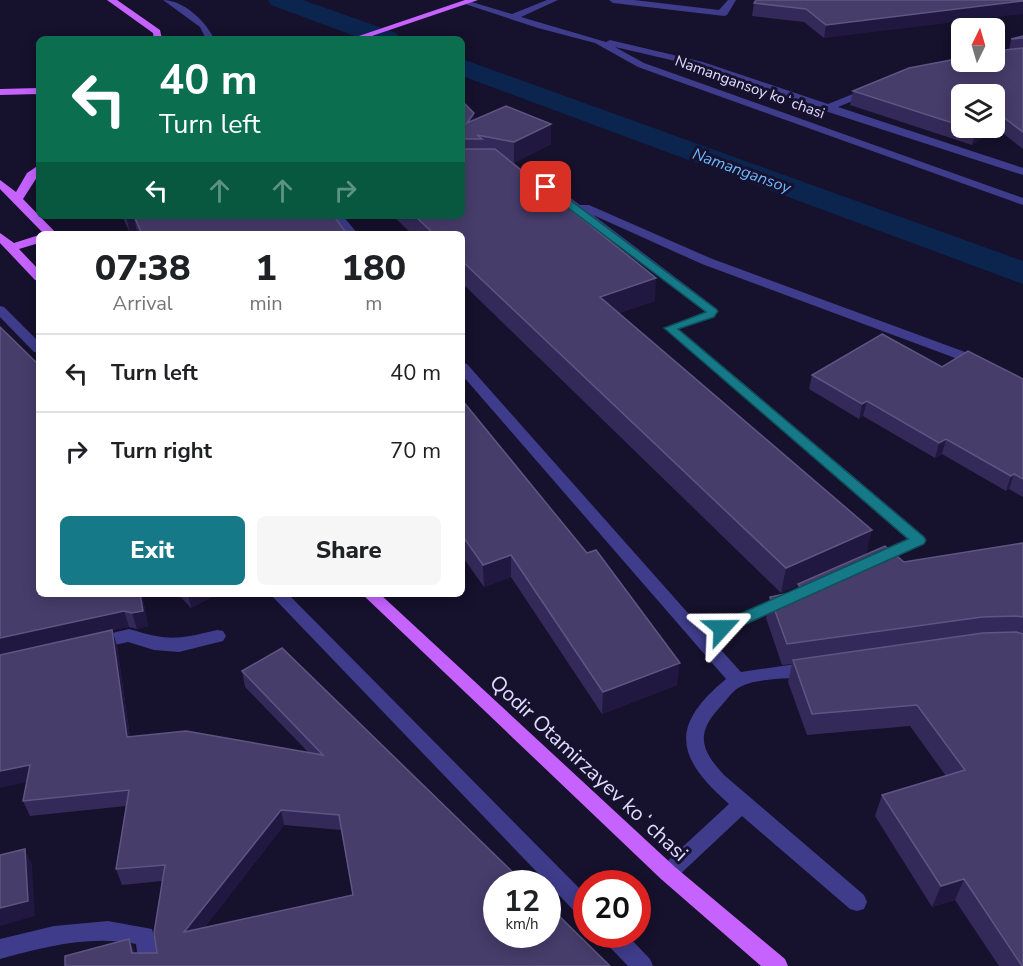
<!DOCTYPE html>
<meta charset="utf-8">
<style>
:root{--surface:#fff;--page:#f6f6f6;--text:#202124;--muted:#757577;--line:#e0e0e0;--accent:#157987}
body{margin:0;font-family:"Nunito Sans",sans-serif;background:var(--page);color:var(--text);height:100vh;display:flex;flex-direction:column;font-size:22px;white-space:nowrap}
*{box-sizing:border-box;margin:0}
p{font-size:20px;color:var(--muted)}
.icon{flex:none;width:33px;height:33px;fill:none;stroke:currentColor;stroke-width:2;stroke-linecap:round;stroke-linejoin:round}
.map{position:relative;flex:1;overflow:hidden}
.drawer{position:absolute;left:36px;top:231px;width:429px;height:366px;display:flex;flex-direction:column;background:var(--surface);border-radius:9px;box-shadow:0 3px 15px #0003}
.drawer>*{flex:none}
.top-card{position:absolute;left:36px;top:36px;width:429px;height:183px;border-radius:9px;box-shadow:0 3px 15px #0003;background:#0b6e4f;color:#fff;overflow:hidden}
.needle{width:39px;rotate:5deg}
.buttons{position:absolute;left:951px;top:18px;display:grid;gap:12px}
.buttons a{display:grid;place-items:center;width:54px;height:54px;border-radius:9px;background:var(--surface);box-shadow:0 3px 15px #0003;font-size:30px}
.speed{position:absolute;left:483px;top:870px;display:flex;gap:12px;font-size:30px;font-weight:700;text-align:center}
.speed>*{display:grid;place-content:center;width:78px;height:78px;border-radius:50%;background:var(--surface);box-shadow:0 3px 15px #0003;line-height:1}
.speed small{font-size:15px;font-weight:400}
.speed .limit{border:9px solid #d22;background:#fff;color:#111}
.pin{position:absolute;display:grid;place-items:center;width:51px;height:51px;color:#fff;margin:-26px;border-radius:12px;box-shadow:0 3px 9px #0006}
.me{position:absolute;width:66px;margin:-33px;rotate:66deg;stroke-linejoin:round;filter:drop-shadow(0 0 4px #0008)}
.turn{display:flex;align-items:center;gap:21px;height:126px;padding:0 24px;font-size:27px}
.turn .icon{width:78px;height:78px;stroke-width:2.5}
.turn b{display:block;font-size:42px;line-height:51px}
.lanes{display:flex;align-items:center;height:57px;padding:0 24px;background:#0003;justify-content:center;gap:30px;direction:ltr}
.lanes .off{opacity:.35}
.eta{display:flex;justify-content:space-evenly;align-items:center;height:102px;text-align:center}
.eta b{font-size:36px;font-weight:800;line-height:42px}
.cta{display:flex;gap:12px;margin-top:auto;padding:12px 24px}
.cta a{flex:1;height:69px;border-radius:9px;background:var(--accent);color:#fff;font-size:24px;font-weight:800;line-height:69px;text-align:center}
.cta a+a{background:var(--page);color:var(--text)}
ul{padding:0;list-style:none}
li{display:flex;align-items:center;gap:18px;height:78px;padding:0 24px;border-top:2px solid var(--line)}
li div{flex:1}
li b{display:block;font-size:22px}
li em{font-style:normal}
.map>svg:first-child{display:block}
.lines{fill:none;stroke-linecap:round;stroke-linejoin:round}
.canal{fill:#0c254f;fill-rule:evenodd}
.minor{fill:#3f3c8b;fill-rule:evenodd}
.major{fill:#c663ff;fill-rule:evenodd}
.wall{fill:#342a59;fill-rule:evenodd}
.shaded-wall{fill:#201840}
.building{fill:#463d6b;stroke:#5e5682;stroke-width:1.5;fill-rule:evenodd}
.route{fill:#157987;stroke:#0e4f58;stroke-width:1.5}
.labels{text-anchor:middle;stroke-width:6;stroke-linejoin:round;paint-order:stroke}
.far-street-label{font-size:15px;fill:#e0dcff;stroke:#16112c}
.far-water-label{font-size:16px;font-style:italic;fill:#6ab9ff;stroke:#16112c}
.near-street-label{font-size:21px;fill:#e0dcff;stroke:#16112c}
</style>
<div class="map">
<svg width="1023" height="966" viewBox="0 0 1023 966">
<rect width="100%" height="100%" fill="#16112c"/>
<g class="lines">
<g class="canal">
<path d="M268,0H303L396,33L400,39H363L271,5Z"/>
<path d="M462,59L1023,261V284L462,76Z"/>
</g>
<g class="minor">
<path d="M163,0C183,0 206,21 214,39H206L200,27Z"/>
<path d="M465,0L512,14L547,0H558L521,17L606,42L610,40L703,62L828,104L868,88H874V92L838,107L1023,168V175L822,110L697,66L615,47L644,63L1023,198V205L638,67L595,43L538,28L465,4Z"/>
<path d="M609,0H634L719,10L728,0H736L727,15L724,16L613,3Z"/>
<path d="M513,165L565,194L580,205H589L710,258L984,359L986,362L984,365H974L702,264L593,215L716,308L718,311L714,317L679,329L924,536L926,540L924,544L879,565H867L865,561L867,557L907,539L664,328L705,312L557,198L509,170V166Z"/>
<path d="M331,216H343L358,234H346Z"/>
<path d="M0,306L4,307L39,342V353L34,352L0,317Z"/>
<path d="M462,363L467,364L703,630L779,596H791L793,600L791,604L712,640L741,672L809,662L815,664L818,669L815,674C792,681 764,676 742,686C734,689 728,698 722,705C696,732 699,748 724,775L864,895L867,902L864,909L857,911L850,909L742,816L675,879L668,882L661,879L658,873L661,867L729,804C677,758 668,727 726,679L462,375Z"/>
<path d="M270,594H288L586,895V918L579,916Z"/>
<path d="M129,629C170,641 175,640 217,630L223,631L226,636L223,641L179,652L154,650L128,642L97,649L91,648L88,643L91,638Z"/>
<path d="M108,921L152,929L161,966H139L136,944C90,935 44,947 0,959V939L54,926Z"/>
<path d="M601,934H626L650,959L653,966H628L604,941Z"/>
</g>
<g class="major">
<path d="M107,0H117L160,30L162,39H154L153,33Z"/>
<path d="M465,0H478L363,39H350Z"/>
<path d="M39,88V94L0,95V89Z"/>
<path d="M39,165V174L23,199L57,234H44L0,189V180L16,192L27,173Z"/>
<path d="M0,233L14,243L39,235V243L19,249L39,270V281L35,280L0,243Z"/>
<path d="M362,594H380L675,867L785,959L788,966H761L661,879Z"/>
</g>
</g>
<g class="wall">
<path d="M1023,0L824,38L804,22L752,16L754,3Z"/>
<path d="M1023,36V149L996,128L972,145L850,105L853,91L962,58L996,51L1009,50L1011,39ZM962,94L994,128H962Z"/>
<path d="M462,101L474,113V120L551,144L514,163L511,162L655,301L619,313L866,554L904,562L1023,543V966H999L955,900L932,907L875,816L882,795L946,776L910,726L807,735L788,682L792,664L782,665L766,618L770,597L797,591L798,585L781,593L462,283V234H412L393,216H462Z"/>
<path d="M122,216H334L347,234H138L137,232L130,233Z"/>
<path d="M942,367L1023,379V497L1009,489L1006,491L942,454L935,458L863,416L859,419L809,389L812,375Z"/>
<path d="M462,400L677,685L602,714L511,577L484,587L462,556Z"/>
<path d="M39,594H142L148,626L137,629L129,627L112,630L117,646L130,737L308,752L245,687L242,671L610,966H65L129,939L135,953H157L162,881L122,885L116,869L126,806L30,816L23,801L94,634L0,655ZM284,825L341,830L353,895L204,928Z"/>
<path d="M178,594H217L191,608Z"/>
</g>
<g class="shaded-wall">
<path d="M1023,1V14L824,38L826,25Z"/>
<path d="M474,113V133L467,123Z"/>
<path d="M999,114L996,128L972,145L976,131L980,128H994V117Z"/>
<path d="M551,124V144L514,163V142Z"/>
<path d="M126,216H134L137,232L130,233Z"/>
<path d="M656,278L655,301L599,320L600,297Z"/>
<path d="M867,401L863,416L859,419L862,404Z"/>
<path d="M946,439L942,454L935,458L939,443Z"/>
<path d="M1014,474L1009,489L1006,491L1011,476Z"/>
<path d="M872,530L866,555L781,593L786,568Z"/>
<path d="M511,555V577L484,587L483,565Z"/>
<path d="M140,594H142L148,626L137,629L132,613Z"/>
<path d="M188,594H217L191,608Z"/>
<path d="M124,611L129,627L112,630L117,646L132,752L127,737L112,630L0,655V638Z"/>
<path d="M680,663L677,685L602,714L603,692Z"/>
<path d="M30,765L36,780L0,788V771Z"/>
<path d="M281,810L284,825L189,947L184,932Z"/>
<path d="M25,849L32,864L35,916L0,926V908Z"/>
<path d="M964,879L955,900L932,907L941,886Z"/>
<path d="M129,939L135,954L132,953Z"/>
</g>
<g class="building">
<path d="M756,0H1023V1L826,25L806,9L754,3Z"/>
<path d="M1023,36V38L1011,39Z"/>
<path d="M994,44L996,51L1023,48V132L999,114L994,117V94H962V126L853,91L909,68L962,58V62H994Z"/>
<path d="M462,101L474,113L467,123L506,106L551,124L514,142L477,135L482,139H462Z"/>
<path d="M966,128H980L976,131Z"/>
<path d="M462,149H495L656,278L600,297L872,530L786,568L462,261V234H434L415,216H462Z"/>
<path d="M134,216H334L347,234H142Z"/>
<path d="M0,327L39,365V594H140L143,611L132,613L124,611L0,638Z"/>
<path d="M882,334L942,367L968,351L1023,379V479L1014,474L1011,476L946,439L939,443L867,401L862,404L812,375Z"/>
<path d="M462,400L587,553L596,550L680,663L603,692L511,555L483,565L462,535Z"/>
<path d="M1023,543V617L1016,616L982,617L787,644L770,597L804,590L798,584L885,546L904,562Z"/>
<path d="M112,630L127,737L186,731L323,755L242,671L282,648L525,884H496V934H548V905L610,966H65V956L129,939L132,953H157L154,933L165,865L116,869L129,790L23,801L30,765L0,771V655ZM281,810L339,815L353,895L184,932Z"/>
<path d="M1016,632L1023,634V966H1022L964,879L941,886L882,795L965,770L917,705L812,714L793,660L983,633Z"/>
<path d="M25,849L28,901L0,908V855Z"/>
</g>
<path class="route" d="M543,185H550L716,309L718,311L714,317L678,329L924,537L926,540L924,544L728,632H717L715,628L717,624L908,539L664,328L706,312L543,189Z"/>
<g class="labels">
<g class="far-street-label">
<text transform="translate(750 87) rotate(20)" y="5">Namangansoy koʻchasi</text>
</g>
<g class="far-water-label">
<text transform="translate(742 170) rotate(20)" y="6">Namangansoy</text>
</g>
<g class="near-street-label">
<text transform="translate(589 768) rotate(43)" y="7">Qodir Otamirzayev koʻchasi</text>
</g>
</g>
</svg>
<div class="buttons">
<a><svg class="needle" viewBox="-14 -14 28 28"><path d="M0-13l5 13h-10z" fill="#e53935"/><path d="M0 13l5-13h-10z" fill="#757577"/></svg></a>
<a><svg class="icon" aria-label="layers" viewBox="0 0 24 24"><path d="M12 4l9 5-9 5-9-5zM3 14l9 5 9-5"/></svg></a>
</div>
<div class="speed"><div>12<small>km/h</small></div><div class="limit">20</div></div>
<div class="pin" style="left:546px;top:187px;background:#d93025"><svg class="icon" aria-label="arrive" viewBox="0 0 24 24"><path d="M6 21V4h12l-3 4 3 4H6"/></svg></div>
<svg class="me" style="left:722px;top:628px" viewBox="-20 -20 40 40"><path d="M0-17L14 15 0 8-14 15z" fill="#157987" stroke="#fff" stroke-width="4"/></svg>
<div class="top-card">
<div class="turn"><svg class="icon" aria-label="left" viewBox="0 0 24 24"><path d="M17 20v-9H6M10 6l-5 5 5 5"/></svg><div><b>40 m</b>Turn left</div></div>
<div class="lanes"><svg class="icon" aria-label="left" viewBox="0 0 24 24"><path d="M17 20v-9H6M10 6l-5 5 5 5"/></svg><svg class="icon off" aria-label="ahead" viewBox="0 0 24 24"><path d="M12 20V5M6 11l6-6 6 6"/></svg><svg class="icon off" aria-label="ahead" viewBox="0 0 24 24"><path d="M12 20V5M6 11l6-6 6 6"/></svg><svg class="icon off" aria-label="right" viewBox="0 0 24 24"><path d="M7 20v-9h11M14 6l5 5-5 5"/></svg></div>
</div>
<section class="drawer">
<div class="eta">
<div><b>07:38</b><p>Arrival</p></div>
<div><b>1</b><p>min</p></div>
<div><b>180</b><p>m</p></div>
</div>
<ul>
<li><svg class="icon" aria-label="left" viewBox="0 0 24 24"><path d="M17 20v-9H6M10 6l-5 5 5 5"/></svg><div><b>Turn left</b></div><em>40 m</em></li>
<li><svg class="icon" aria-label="right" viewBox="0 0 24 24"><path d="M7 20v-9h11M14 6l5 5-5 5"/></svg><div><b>Turn right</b></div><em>70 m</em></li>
</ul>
<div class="cta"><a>Exit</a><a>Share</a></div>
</section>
</div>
